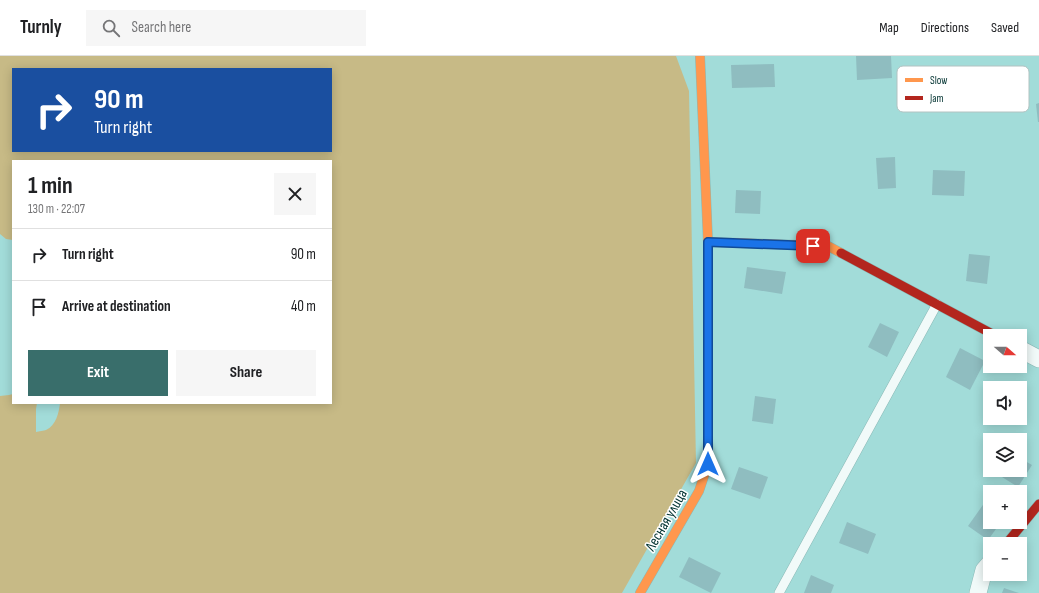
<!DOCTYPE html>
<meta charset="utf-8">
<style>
:root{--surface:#fff;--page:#f6f6f6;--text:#202124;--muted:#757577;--line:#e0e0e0;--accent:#396e6b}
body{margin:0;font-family:"Sofia Sans Condensed",sans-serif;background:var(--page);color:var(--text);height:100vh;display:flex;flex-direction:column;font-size:15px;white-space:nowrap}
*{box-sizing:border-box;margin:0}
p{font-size:13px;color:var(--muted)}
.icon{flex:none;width:22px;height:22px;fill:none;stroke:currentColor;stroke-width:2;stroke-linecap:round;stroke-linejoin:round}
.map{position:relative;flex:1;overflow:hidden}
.drawer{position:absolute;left:12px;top:104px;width:320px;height:244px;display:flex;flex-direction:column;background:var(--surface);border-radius:0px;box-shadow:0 2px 10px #0003}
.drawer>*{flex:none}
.hud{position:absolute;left:12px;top:12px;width:320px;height:84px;border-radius:0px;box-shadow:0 2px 10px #0003;background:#1a4fa0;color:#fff;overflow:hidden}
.needle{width:26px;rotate:110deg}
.buttons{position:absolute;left:983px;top:273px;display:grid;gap:8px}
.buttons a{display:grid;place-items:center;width:44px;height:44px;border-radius:0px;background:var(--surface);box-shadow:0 2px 10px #0003;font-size:20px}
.pin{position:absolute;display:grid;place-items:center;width:34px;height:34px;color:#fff;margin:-17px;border-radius:8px;box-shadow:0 2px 6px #0006}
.me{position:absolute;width:44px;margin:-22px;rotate:0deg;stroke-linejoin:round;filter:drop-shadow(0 0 3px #0008)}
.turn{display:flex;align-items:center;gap:14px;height:84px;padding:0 16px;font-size:18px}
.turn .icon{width:52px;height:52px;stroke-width:2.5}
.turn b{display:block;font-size:28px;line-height:34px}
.round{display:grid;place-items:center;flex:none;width:42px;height:42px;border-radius:0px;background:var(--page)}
.summary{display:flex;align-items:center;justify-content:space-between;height:68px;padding:0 16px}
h1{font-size:24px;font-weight:700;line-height:30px}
.cta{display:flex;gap:8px;margin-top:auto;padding:8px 16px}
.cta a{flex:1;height:46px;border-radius:0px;background:var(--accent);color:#fff;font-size:16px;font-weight:700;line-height:46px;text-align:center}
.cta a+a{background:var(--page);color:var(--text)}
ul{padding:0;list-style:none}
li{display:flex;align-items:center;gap:12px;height:52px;padding:0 16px;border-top:1px solid var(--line)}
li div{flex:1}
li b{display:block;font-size:15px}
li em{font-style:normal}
header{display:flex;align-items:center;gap:24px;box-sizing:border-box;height:56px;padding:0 20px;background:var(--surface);border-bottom:1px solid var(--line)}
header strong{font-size:19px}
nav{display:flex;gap:22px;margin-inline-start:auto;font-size:14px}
.search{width:280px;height:36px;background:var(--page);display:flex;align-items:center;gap:10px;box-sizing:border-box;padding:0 14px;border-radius:0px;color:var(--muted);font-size:15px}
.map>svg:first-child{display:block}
.forest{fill:#c7ba86;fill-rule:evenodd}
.building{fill:#8fbdc0}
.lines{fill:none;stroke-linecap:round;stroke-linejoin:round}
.lane-casing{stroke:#89b9b6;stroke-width:10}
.street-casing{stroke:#89b9b6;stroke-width:18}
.slow-casing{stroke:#89b9b6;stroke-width:10}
.jam-casing{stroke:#89b9b6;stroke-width:10}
.lane{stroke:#f1faf9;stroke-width:9}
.street{stroke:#f1faf9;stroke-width:17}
.slow{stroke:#ff974d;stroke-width:9}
.jam{stroke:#b3261e;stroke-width:9}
.route-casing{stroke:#114b97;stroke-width:10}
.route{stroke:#1a73e8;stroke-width:7}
.labels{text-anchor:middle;stroke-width:3;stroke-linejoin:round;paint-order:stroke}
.street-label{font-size:15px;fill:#003230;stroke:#fff}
.key{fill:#fff;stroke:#b2c2c1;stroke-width:1}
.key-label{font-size:11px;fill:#003230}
</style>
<header>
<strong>Turnly</strong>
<div class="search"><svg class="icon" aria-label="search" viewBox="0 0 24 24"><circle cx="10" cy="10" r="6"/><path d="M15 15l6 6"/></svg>Search here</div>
<nav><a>Map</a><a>Directions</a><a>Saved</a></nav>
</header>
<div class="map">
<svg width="1039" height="537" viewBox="0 0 1039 537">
<rect width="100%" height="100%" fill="#a2dcd9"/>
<path class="forest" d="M0,0H676L689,35L696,407L622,537H0V340L9,339L13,338V347H37L36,353V376C39,375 44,375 46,374C56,370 59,356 60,347H331V105H13V184L6,183L0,178ZM13,13H331V95H13Z"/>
<g class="building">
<path d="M856,0H891L892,22L857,24Z"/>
<path d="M774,8L775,31L732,32L731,9Z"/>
<path d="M1039,47V66H1038L1036,48Z"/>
<path d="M895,101L896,132L878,133L876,102Z"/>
<path d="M933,114L965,115L964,140L932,139Z"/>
<path d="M736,134L761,135L760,158L735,157Z"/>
<path d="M969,198L990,200L987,228L966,225Z"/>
<path d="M747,211L786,216L782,238L744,232Z"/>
<path d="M880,267L899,276L887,301L868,291Z"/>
<path d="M960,292L985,305L970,334L946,321Z"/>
<path d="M755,340L776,343L773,368L752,365Z"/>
<path d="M1020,402L1032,409L1018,431L1002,421L1006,414H1020Z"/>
<path d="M739,411L768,421L760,443L731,433Z"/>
<path d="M985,446L990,449V466H1001L988,484L968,470Z"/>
<path d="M847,466L876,478L868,498L839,487Z"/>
<path d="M689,501L721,517L711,537L679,521Z"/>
<path d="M811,519L834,529L831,537H804Z"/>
<path d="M1004,532L1019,537H1002Z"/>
</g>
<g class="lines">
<g class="lane-casing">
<path id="lane" d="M779,537L937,248"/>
</g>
<g class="street-casing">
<g id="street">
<path d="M1020,293L1039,303"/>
<path d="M978,537L984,514L990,507"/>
</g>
</g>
<g class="slow-casing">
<g id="slow">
<path d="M700,0L708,186L828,190L841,197"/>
<path d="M640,537L699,435L708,408V399"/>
</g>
</g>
<g class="jam-casing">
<g id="jam">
<path d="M708,186V399"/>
<path d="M841,197L996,280"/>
<path d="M1006,488L1039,448"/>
</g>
</g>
<use href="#lane" class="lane"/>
<use href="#street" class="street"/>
<use href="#slow" class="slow"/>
<use href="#jam" class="jam"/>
</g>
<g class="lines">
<g class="route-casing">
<path id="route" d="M708,408V186L813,190"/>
</g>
<use href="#route" class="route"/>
</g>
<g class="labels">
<g class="street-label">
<text transform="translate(666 464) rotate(-60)" y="5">Лесная улица</text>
</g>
</g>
<rect x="897" y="10" width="132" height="46" rx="6" class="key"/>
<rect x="905" y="22" width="18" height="4" fill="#ff974d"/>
<rect x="905" y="40" width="18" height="4" fill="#b3261e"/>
<g class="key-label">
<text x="930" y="28">Slow</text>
<text x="930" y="46">Jam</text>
</g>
</svg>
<div class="buttons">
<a><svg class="needle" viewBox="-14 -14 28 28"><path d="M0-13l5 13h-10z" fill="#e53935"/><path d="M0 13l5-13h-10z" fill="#757577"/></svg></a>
<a><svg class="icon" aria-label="sound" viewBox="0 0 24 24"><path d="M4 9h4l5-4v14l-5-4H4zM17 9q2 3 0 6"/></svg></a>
<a><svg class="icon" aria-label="layers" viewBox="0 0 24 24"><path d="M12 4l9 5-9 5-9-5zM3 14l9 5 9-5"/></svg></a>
<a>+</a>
<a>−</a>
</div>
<div class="pin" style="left:813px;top:190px;background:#d93025"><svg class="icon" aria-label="arrive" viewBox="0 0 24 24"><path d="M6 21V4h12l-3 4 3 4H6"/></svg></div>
<svg class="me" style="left:708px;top:408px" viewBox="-20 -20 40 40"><path d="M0-17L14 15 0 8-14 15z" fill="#1a73e8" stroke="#fff" stroke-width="4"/></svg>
<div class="hud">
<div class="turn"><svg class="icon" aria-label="right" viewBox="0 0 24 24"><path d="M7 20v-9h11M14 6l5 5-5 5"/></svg><div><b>90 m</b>Turn right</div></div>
</div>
<section class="drawer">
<div class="summary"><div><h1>1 min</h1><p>130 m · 22:07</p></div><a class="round"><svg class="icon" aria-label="close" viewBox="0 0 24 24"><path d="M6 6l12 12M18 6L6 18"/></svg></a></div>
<ul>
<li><svg class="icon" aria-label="right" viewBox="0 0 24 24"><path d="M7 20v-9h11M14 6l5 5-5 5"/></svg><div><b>Turn right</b></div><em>90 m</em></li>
<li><svg class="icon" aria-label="arrive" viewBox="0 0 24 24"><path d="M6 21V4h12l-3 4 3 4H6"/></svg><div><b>Arrive at destination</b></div><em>40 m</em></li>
</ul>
<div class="cta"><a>Exit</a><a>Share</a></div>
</section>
</div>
